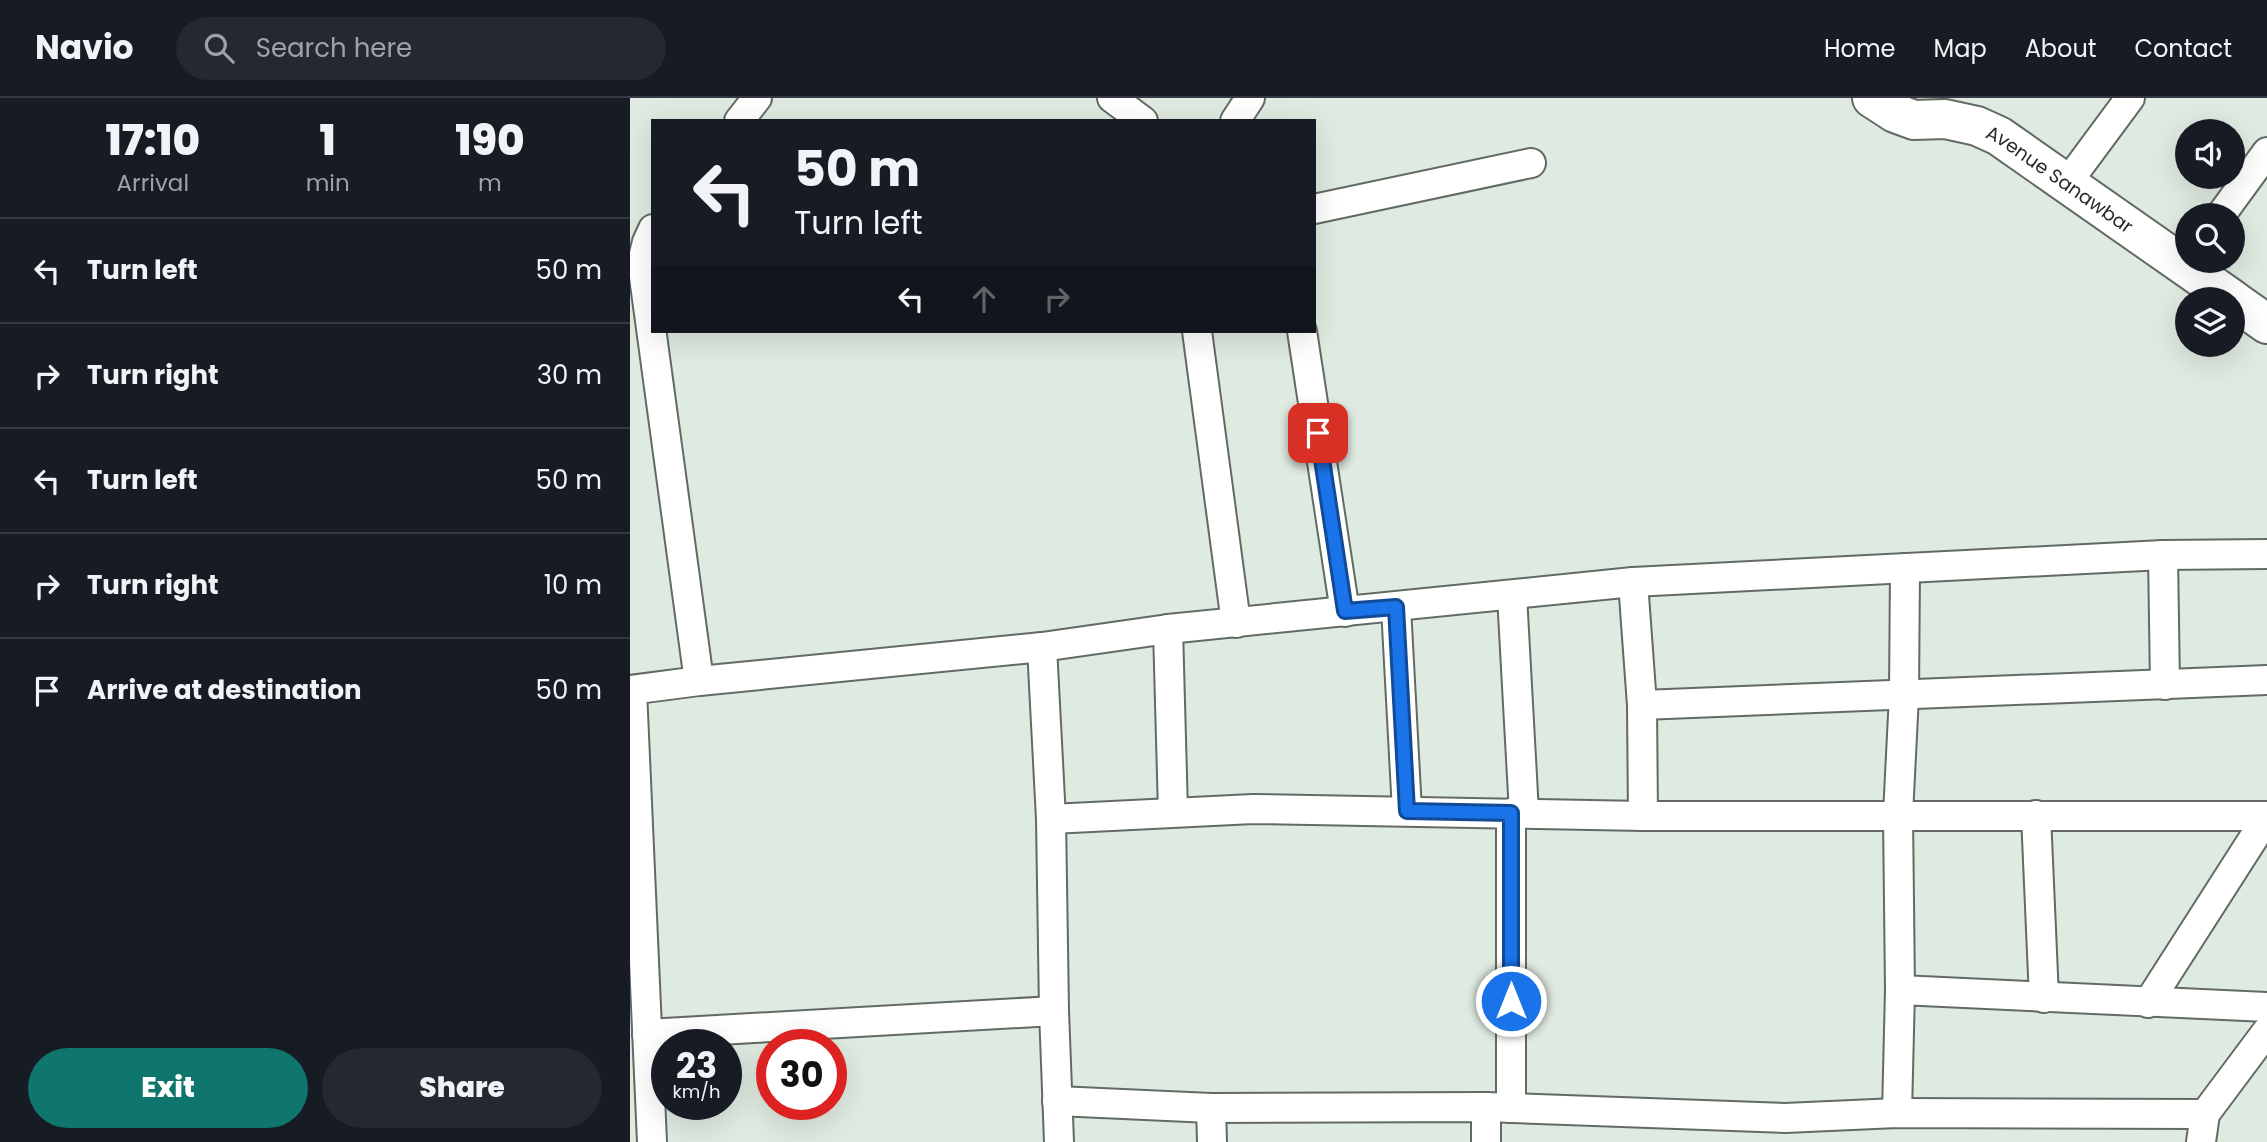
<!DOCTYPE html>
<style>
:root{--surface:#171b24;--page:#242831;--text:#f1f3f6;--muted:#9ea1a6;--line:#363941;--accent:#0f766e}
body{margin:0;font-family:Poppins,sans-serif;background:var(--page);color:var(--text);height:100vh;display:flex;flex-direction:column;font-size:26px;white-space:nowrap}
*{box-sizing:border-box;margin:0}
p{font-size:23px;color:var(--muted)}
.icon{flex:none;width:38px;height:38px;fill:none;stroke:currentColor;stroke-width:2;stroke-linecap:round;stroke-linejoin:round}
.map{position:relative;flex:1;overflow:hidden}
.side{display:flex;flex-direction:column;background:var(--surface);width:630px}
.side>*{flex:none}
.hud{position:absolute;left:21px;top:21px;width:665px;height:214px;border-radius:0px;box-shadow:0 7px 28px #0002;background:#171b24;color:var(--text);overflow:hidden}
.controls{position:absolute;left:1545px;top:21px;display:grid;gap:14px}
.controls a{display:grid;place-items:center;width:70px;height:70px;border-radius:50%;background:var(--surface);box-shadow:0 7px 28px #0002;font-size:35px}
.speed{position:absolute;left:21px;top:931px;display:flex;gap:14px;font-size:35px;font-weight:700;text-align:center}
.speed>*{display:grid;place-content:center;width:91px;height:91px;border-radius:50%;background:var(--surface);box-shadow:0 7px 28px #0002;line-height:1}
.speed small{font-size:18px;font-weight:400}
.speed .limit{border:10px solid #d22;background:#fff;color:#111}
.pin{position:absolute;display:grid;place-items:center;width:60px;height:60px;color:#fff;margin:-30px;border-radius:14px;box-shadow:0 4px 10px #0006}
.me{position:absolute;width:77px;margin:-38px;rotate:0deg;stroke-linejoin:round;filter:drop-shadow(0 0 5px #0008)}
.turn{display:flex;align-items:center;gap:24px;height:147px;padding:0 28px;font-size:32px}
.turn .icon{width:91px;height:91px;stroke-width:2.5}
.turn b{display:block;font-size:49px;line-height:60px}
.lanes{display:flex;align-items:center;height:66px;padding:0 28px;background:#0003;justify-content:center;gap:35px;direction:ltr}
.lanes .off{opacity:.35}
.eta{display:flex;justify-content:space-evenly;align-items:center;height:119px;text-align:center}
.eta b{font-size:42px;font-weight:800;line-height:49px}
.action{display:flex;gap:14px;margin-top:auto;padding:14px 28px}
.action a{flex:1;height:80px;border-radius:42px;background:var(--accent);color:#fff;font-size:28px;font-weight:800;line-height:80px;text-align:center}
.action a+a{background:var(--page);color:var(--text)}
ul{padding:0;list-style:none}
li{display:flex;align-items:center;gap:21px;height:105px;padding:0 28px;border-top:2px solid var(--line)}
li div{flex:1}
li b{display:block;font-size:26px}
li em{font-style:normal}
header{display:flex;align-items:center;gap:42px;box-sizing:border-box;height:98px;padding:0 35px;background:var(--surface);border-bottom:2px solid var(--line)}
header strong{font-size:33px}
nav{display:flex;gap:38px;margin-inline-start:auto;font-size:24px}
.search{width:490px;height:63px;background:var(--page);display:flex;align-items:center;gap:18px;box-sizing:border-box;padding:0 24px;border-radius:38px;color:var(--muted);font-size:26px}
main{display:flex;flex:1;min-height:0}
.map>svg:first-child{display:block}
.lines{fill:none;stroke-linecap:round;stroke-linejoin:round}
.street-casing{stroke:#626b63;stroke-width:32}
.secondary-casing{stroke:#626b63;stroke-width:42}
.street{stroke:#fff;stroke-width:28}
.secondary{stroke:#fff;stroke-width:38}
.route-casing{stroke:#114b97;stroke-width:18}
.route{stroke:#1a73e8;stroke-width:12}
.labels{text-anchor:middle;stroke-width:6;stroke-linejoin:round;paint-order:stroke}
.street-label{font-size:19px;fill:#282c28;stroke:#dfeae0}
</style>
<header>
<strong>Navio</strong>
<div class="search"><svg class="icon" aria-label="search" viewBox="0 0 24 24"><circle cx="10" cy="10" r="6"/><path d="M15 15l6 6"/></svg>Search here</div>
<nav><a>Home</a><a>Map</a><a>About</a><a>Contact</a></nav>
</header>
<main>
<section class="side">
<div class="eta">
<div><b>17:10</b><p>Arrival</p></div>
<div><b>1</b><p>min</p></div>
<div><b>190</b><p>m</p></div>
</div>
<ul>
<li><svg class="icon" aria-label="left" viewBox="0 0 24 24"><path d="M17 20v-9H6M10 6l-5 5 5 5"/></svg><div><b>Turn left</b></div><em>50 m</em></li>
<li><svg class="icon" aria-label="right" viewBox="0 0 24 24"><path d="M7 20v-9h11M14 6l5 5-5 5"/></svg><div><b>Turn right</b></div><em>30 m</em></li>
<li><svg class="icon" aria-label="left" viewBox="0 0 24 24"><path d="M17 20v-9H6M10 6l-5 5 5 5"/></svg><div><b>Turn left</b></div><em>50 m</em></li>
<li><svg class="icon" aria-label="right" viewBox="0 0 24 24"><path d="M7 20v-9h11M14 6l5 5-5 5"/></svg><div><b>Turn right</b></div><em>10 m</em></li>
<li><svg class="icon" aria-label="arrive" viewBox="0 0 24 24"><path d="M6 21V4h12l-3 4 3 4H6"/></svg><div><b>Arrive at destination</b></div><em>50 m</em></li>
</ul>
<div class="action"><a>Exit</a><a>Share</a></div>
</section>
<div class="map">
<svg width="1637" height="1044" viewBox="0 0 1637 1044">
<rect width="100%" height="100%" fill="#dfeae0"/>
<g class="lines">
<g class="street-casing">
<g id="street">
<path d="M482,0L513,23"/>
<path d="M109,23L127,0"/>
<path d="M605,23L620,0"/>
<path d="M1437,85L1500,0"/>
<path d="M684,111L901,65"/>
<path d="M1591,117L1637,54"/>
<path d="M23,131L17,144L12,164L69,583"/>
<path d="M567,233L606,525"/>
<path d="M672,233L715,514"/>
<path d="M1533,457L1535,587"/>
<path d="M1003,484L1012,607L1013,718"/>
<path d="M882,497L894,715"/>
<path d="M766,509L777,713"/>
<path d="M538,531L543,714"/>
<path d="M412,549L421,721L623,711L1013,718H1637"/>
<path d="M0,592L69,583L412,549L538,531L1003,484L1533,457L1637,456"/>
<path d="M2,592L22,1044"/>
<path d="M1012,607L1637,582"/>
<path d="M1406,717L1414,900"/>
<path d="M421,721L424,913"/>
<path d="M1270,892L1637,909"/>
<path d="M1518,905L1637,719"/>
<path d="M17,936L424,913L429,1044"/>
<path d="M427,1003L581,1010L856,1009L1155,1020L1267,1015L1575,1016"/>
<path d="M856,1009V1044"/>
<path d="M581,1010L582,1044"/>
<path d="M881,1010V715"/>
<path d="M1267,1015L1270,892L1268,717L1274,597L1275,470"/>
<path d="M1571,1044L1575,1016L1637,933"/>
</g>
</g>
<g class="secondary-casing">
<g id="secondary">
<path id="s1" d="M1242,0L1265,15L1284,22L1315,21L1347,28L1369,38L1602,201"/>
<path d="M1603,202L1637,226"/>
</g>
</g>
<use href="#street" class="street"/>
<use href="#secondary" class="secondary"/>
</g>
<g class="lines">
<g class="route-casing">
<path id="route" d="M688,335L715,513L766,509L777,713L881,715V903"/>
</g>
<use href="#route" class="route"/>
</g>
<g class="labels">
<g class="street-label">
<text dy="7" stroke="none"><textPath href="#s1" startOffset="210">Avenue Sanawbar</textPath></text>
</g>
</g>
</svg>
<div class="controls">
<a><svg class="icon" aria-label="sound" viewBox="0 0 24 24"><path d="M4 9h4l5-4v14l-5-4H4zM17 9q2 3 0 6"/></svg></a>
<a><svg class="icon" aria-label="search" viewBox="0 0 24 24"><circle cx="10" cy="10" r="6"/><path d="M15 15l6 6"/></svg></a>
<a><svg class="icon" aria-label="layers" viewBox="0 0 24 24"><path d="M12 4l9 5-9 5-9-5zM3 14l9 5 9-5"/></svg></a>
</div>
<div class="speed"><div>23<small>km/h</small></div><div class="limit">30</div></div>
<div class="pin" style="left:688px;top:335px;background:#d93025"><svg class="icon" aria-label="arrive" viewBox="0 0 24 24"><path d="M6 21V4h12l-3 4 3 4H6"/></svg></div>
<svg class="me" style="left:881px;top:903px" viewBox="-20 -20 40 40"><circle r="17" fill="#1a73e8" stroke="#fff" stroke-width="3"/><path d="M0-11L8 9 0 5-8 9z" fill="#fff"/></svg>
<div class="hud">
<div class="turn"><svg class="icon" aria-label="left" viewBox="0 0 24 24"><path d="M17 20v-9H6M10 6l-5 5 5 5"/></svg><div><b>50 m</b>Turn left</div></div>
<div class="lanes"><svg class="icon" aria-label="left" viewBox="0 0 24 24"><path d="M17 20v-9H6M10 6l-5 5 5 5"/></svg><svg class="icon off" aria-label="ahead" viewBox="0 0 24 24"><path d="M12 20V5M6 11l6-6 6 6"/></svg><svg class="icon off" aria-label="right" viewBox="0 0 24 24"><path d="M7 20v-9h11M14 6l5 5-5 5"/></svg></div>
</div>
</div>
</main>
